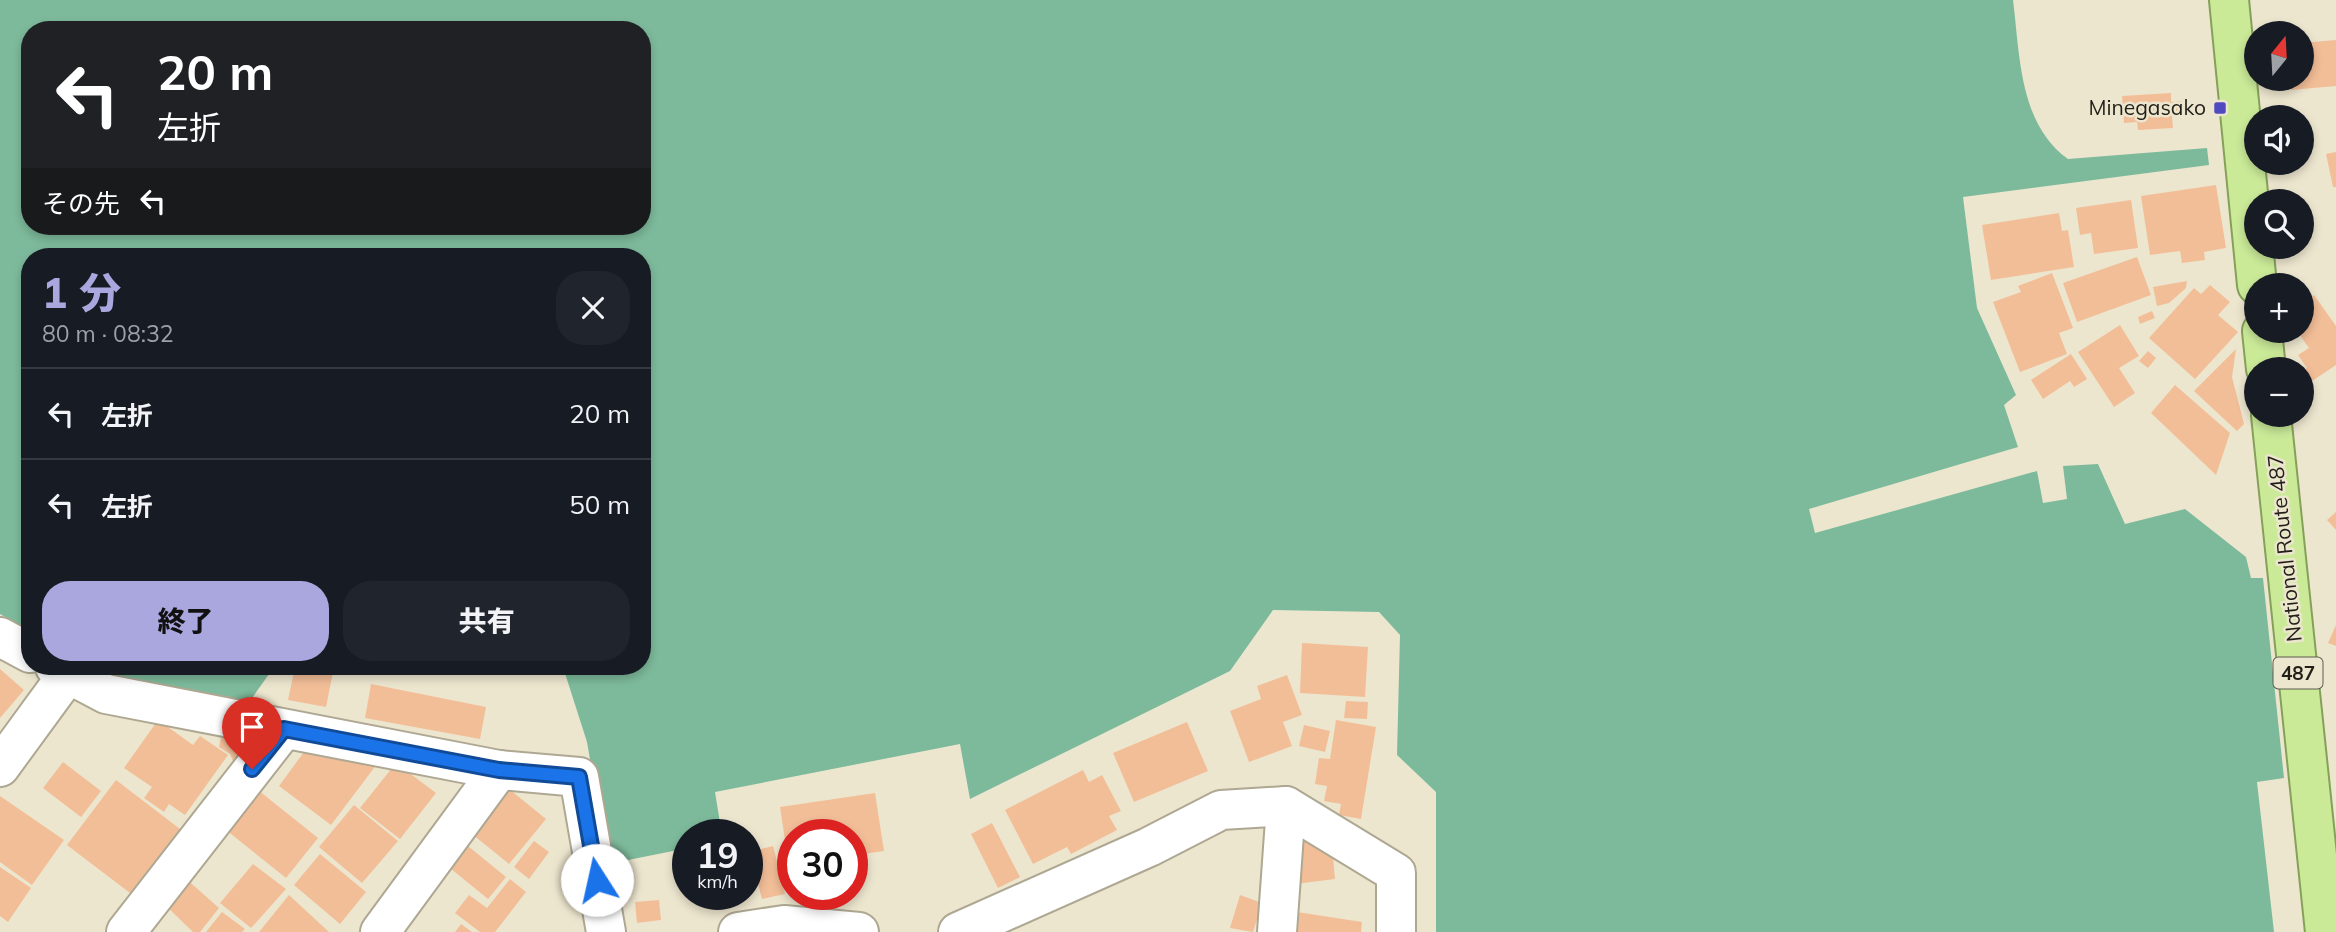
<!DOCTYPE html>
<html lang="ja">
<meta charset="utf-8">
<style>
:root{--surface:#171b24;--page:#20242c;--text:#f1f3f6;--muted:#9ea1a6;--line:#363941;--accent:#a9a7de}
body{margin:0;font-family:Mulish,"Noto Sans JP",sans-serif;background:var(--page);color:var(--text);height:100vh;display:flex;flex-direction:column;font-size:26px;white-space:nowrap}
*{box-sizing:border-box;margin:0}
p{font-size:23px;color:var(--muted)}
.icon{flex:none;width:38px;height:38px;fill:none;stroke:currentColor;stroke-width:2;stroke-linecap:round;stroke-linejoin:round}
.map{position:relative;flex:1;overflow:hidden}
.details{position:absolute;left:21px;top:248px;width:630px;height:427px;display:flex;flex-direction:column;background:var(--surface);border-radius:28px;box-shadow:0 4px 10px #0003}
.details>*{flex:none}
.guide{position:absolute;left:21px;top:21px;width:630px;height:214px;border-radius:28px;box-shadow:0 4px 10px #0003;background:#202124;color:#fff;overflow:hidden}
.needle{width:46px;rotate:18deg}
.tools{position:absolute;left:2244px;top:21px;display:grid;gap:14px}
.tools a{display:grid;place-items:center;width:70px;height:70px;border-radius:50%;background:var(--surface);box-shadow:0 4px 10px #0003;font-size:35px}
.speed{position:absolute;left:672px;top:819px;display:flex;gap:14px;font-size:35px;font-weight:700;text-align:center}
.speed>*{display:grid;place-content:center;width:91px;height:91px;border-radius:50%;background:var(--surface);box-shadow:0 4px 10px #0003;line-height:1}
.speed small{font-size:18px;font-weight:400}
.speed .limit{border:10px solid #d22;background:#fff;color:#111}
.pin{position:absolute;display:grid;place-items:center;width:60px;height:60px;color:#fff;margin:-72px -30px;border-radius:50% 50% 50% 0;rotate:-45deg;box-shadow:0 0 7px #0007}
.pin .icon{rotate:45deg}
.me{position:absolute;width:77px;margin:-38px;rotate:350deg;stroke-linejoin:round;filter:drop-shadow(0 0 5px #0008)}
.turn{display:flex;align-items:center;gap:24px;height:147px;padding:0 21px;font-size:32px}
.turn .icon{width:91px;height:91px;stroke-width:2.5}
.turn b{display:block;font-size:49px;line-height:60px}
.then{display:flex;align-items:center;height:66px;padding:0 21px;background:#0003;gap:14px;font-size:26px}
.round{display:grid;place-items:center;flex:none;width:74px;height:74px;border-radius:28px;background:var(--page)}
.overview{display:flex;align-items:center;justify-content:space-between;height:119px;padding:0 21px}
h1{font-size:42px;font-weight:800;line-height:52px;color:var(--accent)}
.button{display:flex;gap:14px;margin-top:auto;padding:14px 21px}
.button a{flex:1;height:80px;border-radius:28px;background:var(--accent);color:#111;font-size:28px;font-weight:800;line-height:80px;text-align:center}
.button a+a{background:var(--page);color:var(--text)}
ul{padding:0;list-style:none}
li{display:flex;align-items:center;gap:21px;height:91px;padding:0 21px;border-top:2px solid var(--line)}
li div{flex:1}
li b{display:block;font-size:26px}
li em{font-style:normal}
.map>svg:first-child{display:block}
.water{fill:#7dba9b;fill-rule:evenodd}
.building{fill:#f2be98}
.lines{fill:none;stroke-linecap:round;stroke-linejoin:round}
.minor-casing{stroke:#aea792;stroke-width:42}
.trunk-casing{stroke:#86a05a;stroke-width:42}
.minor{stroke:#fff;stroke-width:38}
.trunk{stroke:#caea98;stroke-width:38}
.route-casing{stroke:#114b97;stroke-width:18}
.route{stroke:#1a73e8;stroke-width:12}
.poi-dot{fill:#504ac1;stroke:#ede6cf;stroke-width:2.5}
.labels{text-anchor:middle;stroke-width:5;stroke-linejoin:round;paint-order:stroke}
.shield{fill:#ede6cf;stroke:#5e5b4e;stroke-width:2}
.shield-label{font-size:19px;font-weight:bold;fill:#211f17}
.poi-label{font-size:21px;fill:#211f17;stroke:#ede6cf;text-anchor:end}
.street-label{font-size:21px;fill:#211f17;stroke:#ede6cf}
</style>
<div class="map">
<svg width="2336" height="932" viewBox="0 0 2336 932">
<rect width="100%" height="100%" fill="#ede6cf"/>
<g class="water">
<path d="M0,0H2013C2020,55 2019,124 2068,159L2207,148L2209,165L1963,197L1977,308L2016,395L2004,405L2018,447L1809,509L1815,533L2037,471L2043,503L2067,499L2063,466L2098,464L2125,524L2185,509L2246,557L2251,578H2263L2284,778L2257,782L2274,932H1436V792L1397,755L1400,635L1379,612L1273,610L1230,671L970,799L960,744L715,792L722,835H688V848L608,864L587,742L563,667H642V257H30V632L0,614ZM30,30H642V226H30Z"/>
<path d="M87,667H274L245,708L114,683Z"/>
</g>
<g class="building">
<path d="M2336,40V86L2291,90L2290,79H2301V43Z"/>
<path d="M2171,93V102L2182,101V116H2172L2173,128L2138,130L2137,122L2124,123L2122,96Z"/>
<path d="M2336,152V187H2333L2326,154Z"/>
<path d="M2216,185L2226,248L2204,252L2205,260L2182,263L2180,251L2150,255L2141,196Z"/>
<path d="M2131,200L2138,248L2094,254L2091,233L2080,235L2076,208Z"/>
<path d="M2059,213L2062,231L2068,230L2074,267L1991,280L1982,225Z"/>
<path d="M2137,257L2151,295L2077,322L2063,283Z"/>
<path d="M2052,273L2073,328L2059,333L2067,354L2020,372L1993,302L2021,292L2018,286Z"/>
<path d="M2187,281L2186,288L2169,303L2157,306L2153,287Z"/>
<path d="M2210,285L2230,302L2218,315L2238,332L2195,379L2149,338L2194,288L2201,294Z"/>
<path d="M2314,295L2336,326V365L2306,385L2301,371L2307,368L2298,355L2309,348L2297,331H2301V304Z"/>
<path d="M2152,311L2155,318L2140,324L2138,317Z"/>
<path d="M2120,325L2139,356L2119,368L2135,393L2114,407L2078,352Z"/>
<path d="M2236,349L2232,377L2244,424L2237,431L2194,391Z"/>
<path d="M2148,351L2156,358L2148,368L2139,361Z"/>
<path d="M2071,354L2087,379L2074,387L2070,381L2043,399L2031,380Z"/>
<path d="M2175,385L2230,433L2216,475L2151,413Z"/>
<path d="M2336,512V530L2327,520Z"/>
<path d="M2336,625V646L2328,643Z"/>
<path d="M1302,643L1368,647L1365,697L1300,693Z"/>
<path d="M295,667H334L326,707L288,700Z"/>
<path d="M0,669L24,690L0,718Z"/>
<path d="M1287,675L1302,715L1283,722L1292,746L1249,762L1230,711L1261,699L1257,686Z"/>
<path d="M371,684L486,707L480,739L365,718Z"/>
<path d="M1346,701L1368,702L1367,719L1344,718Z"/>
<path d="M158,720L193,745L200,736L228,755L185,815L169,804L164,812L144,798L152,787L124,768Z"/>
<path d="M1336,720L1376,727L1361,819L1339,815L1341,804L1324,801L1327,786L1315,784L1319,758L1330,759Z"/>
<path d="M1187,722L1208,771L1134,802L1113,753Z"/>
<path d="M1304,725L1330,731L1325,752L1299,746Z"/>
<path d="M223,730L260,737L238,772L230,754L219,747Z"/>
<path d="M304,752L377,764L331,825L279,786Z"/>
<path d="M63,762L101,791L81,817L43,788Z"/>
<path d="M396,763L436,793L400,839L360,808Z"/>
<path d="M1083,770L1089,782L1102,775L1121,811L1109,816L1117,830L1071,854L1067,847L1033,864L1005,810Z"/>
<path d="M116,780L180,829L130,893L67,845Z"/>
<path d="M509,789L546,819L509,864L472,834Z"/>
<path d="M258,790L318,838L286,878L226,830Z"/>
<path d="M875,793L884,851L856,855L858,871L852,872V835H793V867H789L780,807Z"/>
<path d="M0,796L64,840L32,885L0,862Z"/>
<path d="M354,805L398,841L362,883L319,847Z"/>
<path d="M992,823L1020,877L998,888L971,834Z"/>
<path d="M1314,838L1316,848L1332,846L1335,879L1295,884L1290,841Z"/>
<path d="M534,841L549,852L529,879L514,867Z"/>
<path d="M468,846L506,877L488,899L450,868Z"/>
<path d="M773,846L785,894L762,899L750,852Z"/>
<path d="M320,854L366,892L340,924L294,885Z"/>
<path d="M253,864L286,889L251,928L220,903Z"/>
<path d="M0,867L31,888L8,922L0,916Z"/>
<path d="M184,877L219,908L200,932H193L162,902Z"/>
<path d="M510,879L526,892L495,932H480L455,913L469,895L487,908Z"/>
<path d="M289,895L329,932H259Z"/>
<path d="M1240,895L1262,903L1253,932L1230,928Z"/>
<path d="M659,900L661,920L637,923L635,902Z"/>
<path d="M1284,910L1362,922L1361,932H1281Z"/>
<path d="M222,912L245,929L242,932H206Z"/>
<path d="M461,924L472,932H455Z"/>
</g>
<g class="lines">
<g class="minor-casing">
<g id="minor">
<path d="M0,637L30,653"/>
<path d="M55,667L106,694L499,770L579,777L606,932"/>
<path d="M0,767L68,674"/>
<path d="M126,932L284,729"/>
<path d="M380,932L499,770"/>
<path d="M738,932L784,925L859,932"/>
<path d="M958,932L1149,847L1221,810L1286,806L1396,873V932"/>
<path d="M1277,932L1286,806"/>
</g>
</g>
<g class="trunk-casing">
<g id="trunk">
<path d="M2229,0L2257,285"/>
<path d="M2262,331L2266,369"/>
<path d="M2271,415L2325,932"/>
</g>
</g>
<use href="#minor" class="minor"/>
<use href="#trunk" class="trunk"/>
</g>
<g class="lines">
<g class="route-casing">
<path id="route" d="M252,769L284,729L499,770L579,777L597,880"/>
</g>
<use href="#route" class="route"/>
</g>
<rect class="poi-dot" x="2213" y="101" width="14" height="14" rx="3.5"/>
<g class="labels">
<rect class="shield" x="2273.5" y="657.5" width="49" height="31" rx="5"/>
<g class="shield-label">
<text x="2298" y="680">487</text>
</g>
<g class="poi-label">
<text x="2206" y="115">Minegasako</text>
</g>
<g class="street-label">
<text transform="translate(2285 548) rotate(-96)" y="7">National Route 487</text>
</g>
</g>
</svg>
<div class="tools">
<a><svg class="needle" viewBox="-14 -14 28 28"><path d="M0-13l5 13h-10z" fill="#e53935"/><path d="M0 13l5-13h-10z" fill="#9ea1a6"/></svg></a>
<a><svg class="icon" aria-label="sound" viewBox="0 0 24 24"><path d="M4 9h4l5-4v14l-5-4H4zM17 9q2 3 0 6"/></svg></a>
<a><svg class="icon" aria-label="search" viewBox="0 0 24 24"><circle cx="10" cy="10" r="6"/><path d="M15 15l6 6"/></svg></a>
<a>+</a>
<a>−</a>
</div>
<div class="speed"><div>19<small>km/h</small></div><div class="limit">30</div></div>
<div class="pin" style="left:252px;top:769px;background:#d93025"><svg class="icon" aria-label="arrive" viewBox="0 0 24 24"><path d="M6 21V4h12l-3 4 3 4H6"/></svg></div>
<svg class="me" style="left:597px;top:880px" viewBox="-20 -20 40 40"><circle r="19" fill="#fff"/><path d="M0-13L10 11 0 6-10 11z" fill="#1a73e8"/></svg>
<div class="guide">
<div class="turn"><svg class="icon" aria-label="left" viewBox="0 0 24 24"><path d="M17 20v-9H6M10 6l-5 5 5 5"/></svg><div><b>20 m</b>左折</div></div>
<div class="then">その先<svg class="icon" aria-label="left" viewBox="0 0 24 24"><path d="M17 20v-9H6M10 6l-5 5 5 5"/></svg></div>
</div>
<section class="details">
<div class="overview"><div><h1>1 分</h1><p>80 m · 08:32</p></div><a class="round"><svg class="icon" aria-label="close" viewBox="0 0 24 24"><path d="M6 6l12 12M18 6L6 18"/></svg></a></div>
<ul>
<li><svg class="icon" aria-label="left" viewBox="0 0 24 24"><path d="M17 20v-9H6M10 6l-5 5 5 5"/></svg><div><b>左折</b></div><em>20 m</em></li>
<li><svg class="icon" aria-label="left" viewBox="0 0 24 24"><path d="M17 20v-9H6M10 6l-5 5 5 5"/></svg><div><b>左折</b></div><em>50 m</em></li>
</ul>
<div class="button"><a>終了</a><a>共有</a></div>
</section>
</div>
